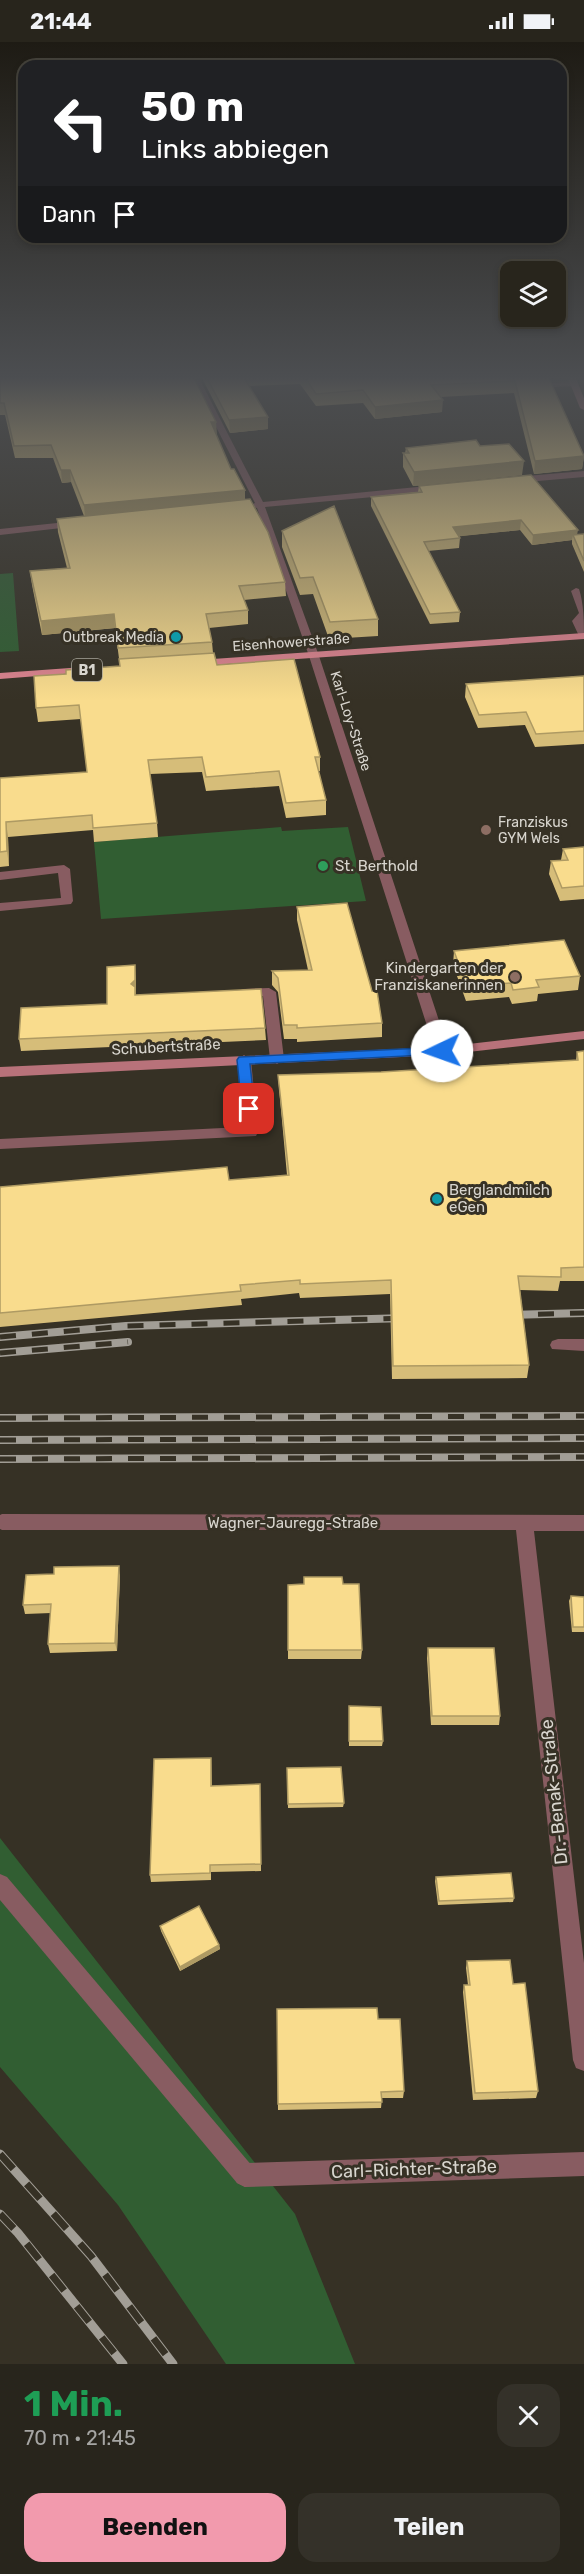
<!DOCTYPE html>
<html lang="de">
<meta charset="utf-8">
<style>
:root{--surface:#28251c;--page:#343129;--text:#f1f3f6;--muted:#a5a5a3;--line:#44423b;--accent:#f29aad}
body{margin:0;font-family:Rubik,sans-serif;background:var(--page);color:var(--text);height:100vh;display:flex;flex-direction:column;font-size:22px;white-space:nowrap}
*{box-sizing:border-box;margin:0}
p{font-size:20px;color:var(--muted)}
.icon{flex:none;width:33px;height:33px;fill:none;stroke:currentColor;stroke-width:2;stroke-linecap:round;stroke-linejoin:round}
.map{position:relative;height:2322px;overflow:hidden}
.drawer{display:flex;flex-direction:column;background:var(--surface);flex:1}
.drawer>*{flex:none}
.top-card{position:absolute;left:18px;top:18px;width:549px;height:183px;border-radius:18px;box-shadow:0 3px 9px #0003,0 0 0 2px var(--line);background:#202124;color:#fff;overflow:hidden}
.fabs{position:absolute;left:500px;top:219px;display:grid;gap:12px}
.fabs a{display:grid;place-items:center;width:66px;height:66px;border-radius:12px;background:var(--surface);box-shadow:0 3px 9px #0003,0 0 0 2px var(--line);font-size:30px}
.pin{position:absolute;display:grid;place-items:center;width:51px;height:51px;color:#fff;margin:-26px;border-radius:12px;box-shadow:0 3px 9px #0006}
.me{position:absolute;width:66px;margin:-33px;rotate:267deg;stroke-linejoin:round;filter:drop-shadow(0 0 4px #0008)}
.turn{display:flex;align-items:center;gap:21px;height:126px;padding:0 24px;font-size:27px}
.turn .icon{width:78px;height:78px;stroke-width:2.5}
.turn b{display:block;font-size:42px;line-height:51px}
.then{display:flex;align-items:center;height:57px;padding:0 24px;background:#0003;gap:12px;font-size:22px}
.round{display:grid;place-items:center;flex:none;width:63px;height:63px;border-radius:18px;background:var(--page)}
.headline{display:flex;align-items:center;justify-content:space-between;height:102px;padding:0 24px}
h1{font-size:36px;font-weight:700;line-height:45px;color:#1e9e55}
.action{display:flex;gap:12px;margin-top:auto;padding:12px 24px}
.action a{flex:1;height:69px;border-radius:18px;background:var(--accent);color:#111;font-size:24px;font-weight:700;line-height:69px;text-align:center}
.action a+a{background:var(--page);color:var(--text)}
.status{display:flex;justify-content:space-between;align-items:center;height:42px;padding:0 30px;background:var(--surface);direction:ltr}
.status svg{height:16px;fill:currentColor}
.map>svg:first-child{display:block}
.green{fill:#315e32}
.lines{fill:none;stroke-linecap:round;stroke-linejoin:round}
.lane{fill:#885c61;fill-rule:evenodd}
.street{fill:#885c61;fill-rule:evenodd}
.secondary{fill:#b8727a;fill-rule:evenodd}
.primary{fill:#dc838e;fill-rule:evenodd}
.rail-far1-casing{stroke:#a29e96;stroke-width:8}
.rail-casing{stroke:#a29e96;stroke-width:9}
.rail-far1{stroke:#363125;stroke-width:5;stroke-dasharray:16;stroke-linecap:butt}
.rail{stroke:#363125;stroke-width:7;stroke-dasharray:20;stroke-linecap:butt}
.wall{fill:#d6bd79}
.shaded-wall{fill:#ae9a63}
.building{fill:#f9dc8d;stroke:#ae9a63;stroke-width:1.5}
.route{fill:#1a73e8;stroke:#114b97;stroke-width:1.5}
.culture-dot{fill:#0f9aa8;stroke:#363125;stroke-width:2}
.education-dot{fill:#8d6e63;stroke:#363125;stroke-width:2}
.leisure-dot{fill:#2e9e5b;stroke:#363125;stroke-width:2}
.labels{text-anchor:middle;stroke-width:6;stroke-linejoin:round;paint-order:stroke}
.far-poi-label{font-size:14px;fill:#d8d5ce;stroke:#363125;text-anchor:end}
.far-street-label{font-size:14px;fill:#d8d5ce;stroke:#363125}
.shield{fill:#363125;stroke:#a7a49b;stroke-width:1.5}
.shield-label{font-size:14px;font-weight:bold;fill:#d8d5ce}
.poi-label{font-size:15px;fill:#d8d5ce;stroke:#363125;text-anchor:start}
.street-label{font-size:15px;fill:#d8d5ce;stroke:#363125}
.near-street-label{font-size:18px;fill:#d8d5ce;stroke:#363125}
</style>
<div class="status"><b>21:44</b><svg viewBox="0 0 49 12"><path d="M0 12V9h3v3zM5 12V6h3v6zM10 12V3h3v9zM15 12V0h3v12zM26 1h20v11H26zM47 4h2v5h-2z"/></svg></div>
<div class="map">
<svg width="584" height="2322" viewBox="0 0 584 2322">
<rect width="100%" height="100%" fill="#363125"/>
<g class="green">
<path d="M13,531L19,609L0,610V532Z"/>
<path d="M281,785L282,789L348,785L366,859L101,877L94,800Z"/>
<path d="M0,1796L295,2172L355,2322H226L118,2163L0,2025Z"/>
</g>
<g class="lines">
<g class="lane">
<path d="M574,340H577V344L551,345L547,343L551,341Z"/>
<path d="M576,546L579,547C584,562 584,581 584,597L579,594L572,579L579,571L571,549Z"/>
<path d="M64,823L70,827L73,859L71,862L0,869V861L61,856L58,831L0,838V830Z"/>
<path d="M269,946L276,950L284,1017L277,1022L270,1017L263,954L243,955L236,951L243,947Z"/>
<path d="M244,1013L251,1018L258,1090L256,1094L0,1107V1097L243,1085L237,1018Z"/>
<path d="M558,1297H584V1309L552,1307L550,1303L552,1299Z"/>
<path d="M0,1832L7,1835L253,2125L257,2133L253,2141L245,2145L237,2141L0,1858Z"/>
</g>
<g class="street">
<path d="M190,334H198L263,460L438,443L442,446L438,449L265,465L319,614L449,1009L447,1012H437L435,1009L309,614L257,466L249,464L255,461Z"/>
<path d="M584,429V435L515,441L511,438L515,435Z"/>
<path d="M76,479L79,480V484L0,493V487Z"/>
<path d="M2,1472L584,1473V1489H534L584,1921V2029L576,2026L573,2018L516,1488H2L0,1487V1473Z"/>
<path d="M584,2110V2134L245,2145L237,2141L233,2133L237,2125L245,2121Z"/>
</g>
<path class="secondary" d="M584,989V997L442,1013L0,1035V1025L442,1005Z"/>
<g class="primary">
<path d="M567,334H575L584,356V368L580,366Z"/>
<path d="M584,591V597L198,624L193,621L198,618Z"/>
<path d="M84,625L89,628L88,630L0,637V631Z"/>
</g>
<g class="rail-far1-casing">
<g id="rail-far1">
<path d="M506,1273L584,1271"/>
<path d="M0,1295L126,1284L407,1276"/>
<path d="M0,1311L128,1300"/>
<path d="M0,1376L584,1374"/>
<path d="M0,1398L584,1396"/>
<path d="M0,1417L584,1415"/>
</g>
</g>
<g class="rail-casing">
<g id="rail">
<path d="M0,2112L91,2214L173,2322"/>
<path d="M0,2172L18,2191L123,2322"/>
</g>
</g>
<use href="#rail-far1" class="rail-far1"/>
<use href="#rail" class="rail"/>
</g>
<g class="wall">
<path d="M0,334L216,380V392L231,427L285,540L286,554L244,558L248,568V582L209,586L212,600L213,611L217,623L320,715V729H318L326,758V773L286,776L279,744L206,749L202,730L150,732L157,781L158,795L94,800L93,788L8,795L9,824L0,825V736L87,730L81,677L38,680L36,666L66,632L120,624L115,586L42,593L32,543L30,529L67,526L58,490L57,477L84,474L71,440L62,441L53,416H15L5,373H0Z"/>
<path d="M201,334H548L584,414L582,427L534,432L514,351L440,355L442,370L375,377L363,361L316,364L300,342L249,344L268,375V387L230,391Z"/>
<path d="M480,404L522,433L413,444L403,425V411H405L406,406Z"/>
<path d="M419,444L577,493L584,492V530L572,502V498L532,503L520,488L459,494L460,496L459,506L428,509L460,570L459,580L430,582L371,464V455L418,450Z"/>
<path d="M282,489L378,577V594L329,597L313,552L300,553L282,505Z"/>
<path d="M584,634V702L535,705L525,683L478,686L465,655L466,642Z"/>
<path d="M584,805V857L560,859L549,832L551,819L561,818L563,807Z"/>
<path d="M297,865L372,949L382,981V995L297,1000V997H284L278,950L272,943V929L308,928L297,878Z"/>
<path d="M454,909L580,934L578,948L538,952L537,959L512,962L509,955L466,959L453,923Z"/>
<path d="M135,923V953L265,986L266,998L21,1009L19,997L107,962Z"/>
<path d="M584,1009V1239H560L558,1249L520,1248L529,1323L527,1336L392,1337L390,1252L300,1256L299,1251L241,1257L242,1263L0,1285V1145L229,1138L287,1133L279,1046L278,1033L381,1030L576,1019L577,1010Z"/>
<path d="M120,1533L117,1609L50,1611L48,1602L51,1571L25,1572L23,1563Z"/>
<path d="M343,1542L362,1608L361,1617H288V1543Z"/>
<path d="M571,1554L584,1555V1590H572L569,1559Z"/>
<path d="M428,1606L500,1674L499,1683H431L427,1616Z"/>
<path d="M349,1664L383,1699L382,1704H349Z"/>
<path d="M211,1716L212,1744L260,1742L261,1829L211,1830V1838L151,1840L150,1833Z"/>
<path d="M287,1726L344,1761L343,1765L288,1766Z"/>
<path d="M436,1835L514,1856L513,1860L438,1863L435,1839Z"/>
<path d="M160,1884L219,1903L220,1907L180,1929L161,1889Z"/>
<path d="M467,1919L513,1942L538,2049L536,2056L473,2058L463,1950L464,1943H468L466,1926Z"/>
<path d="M277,1967L378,1977L404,2049L403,2056H382L381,2066L278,2068Z"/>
</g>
<g class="shaded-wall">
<path d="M443,358L442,370L375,377V365Z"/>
<path d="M268,375V387L230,391L229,378Z"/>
<path d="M211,380H216L217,392H212Z"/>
<path d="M584,414L582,427L534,432L535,419Z"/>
<path d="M524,419L522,433L413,444L414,430Z"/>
<path d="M61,428H70L71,440L62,441Z"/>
<path d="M245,448V461L85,476L84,463Z"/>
<path d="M521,478L520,488L453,495V485Z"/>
<path d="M578,488L576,498L573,493L572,498L532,503L533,493Z"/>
<path d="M114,572L115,586L42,593L41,579Z"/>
<path d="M6,780L8,795L9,824L7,809Z"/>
<path d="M135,923L136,936V965L131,942Z"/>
<path d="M119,1524L120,1533L117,1609L115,1601Z"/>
<path d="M219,1903L220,1907L180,1929V1925Z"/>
</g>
<g class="building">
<path d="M0,334H193L216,380H211L231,427H234L245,448L84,463L70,428H61L51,403L14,404L4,361H0Z"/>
<path d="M206,334H243L268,375L229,378Z"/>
<path d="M304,334H548L584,414L535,419L515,339L431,343L443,358L375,365L363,348L316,352Z"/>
<path d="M476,398L480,404L509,402L524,419L414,430L403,411H409L406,406Z"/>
<path d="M531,433L578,488L533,493L521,478L453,485L460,496L424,500L460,570L430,572L371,455L422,450L419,444Z"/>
<path d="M250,457L268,490L285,540L239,544L248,568L206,572L212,600L118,606L114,572L41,579L30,529L70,526L57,477Z"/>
<path d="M334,464L378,577L330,580L313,535L300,536L282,489Z"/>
<path d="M584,492V519L573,493Z"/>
<path d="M214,611L217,623L294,617L320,715H315L326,758L286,761L279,729L206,735L202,715L148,718L157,781L93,786L92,773L6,780L7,809L0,810V736L87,730L79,663L36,666L34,634L66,632V628L120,624L119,617Z"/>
<path d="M584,634V689L536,692L526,670L479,673L466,642Z"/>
<path d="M584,805V844L562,846L551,819L568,818L563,807Z"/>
<path d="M347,861L372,949H377L382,981L297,986V983H284L278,936L272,929L312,928L297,865Z"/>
<path d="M564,898L580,934L536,938L539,945L513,948L511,941L467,945L454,909Z"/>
<path d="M135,923V938L131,942L135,945V953L261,947L265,986L19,997L21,966L107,962V925Z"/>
<path d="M584,1009V1225L561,1226V1235L518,1234L529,1323L393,1324L391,1238L300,1242V1238L240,1243L241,1249L0,1271V1145L227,1125L229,1138L289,1133L278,1033L381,1030L578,1018L577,1010Z"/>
<path d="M119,1524L115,1601L48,1602L51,1562L23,1563L26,1533L54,1532V1525Z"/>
<path d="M304,1535H342L343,1542H359L362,1608H288V1543L304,1542Z"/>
<path d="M571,1554L584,1555V1585H573Z"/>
<path d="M428,1606H494L500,1674H432Z"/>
<path d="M349,1664L381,1665L383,1699H349Z"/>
<path d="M211,1716V1744L260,1742L261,1822L210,1823V1831L150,1833L154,1717Z"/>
<path d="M341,1725L344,1761L288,1762L287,1726Z"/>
<path d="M511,1831L514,1856L439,1859L436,1835Z"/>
<path d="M199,1864L219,1903L180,1925L160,1884Z"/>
<path d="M510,1918L513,1942L525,1941L538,2049L475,2051L464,1943H470L467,1919Z"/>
<path d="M377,1966L378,1977H400L404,2049L381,2050L382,2060L278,2062L277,1967Z"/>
</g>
<linearGradient id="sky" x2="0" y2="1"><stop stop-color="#1e1b14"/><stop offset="0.51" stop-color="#4c4e51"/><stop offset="1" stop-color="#4c4e51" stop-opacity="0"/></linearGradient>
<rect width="584" height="659" fill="url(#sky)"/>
<path class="route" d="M442,1005L448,1009L446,1012L250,1022L255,1067L249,1071L242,1067L237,1018L239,1015Z"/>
<g class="culture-dot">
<circle cx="176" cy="595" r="6"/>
<circle cx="437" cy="1157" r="6"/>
</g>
<g class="education-dot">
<circle cx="486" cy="788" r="6"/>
<circle cx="515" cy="935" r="6"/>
</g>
<circle class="leisure-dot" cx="323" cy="824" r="6"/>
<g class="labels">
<g class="far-poi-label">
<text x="164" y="600">Outbreak Media</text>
<text x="498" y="785" text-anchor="start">Franziskus<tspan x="498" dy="16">GYM Wels</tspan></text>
</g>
<g class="far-street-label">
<text transform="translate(291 600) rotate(-4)" y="5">Eisenhowerstraße</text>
<text transform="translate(351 679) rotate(72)" y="5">Karl-Loy-Straße</text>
</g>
<rect class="shield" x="72" y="617" width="30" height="22" rx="4.5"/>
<g class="shield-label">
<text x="87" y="633">B1</text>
</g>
<g class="poi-label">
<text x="335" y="829">St. Berthold</text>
<text x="503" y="931" text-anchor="end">Kindergarten der<tspan x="503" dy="17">Franziskanerinnen</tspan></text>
<text x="449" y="1153">Berglandmilch<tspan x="449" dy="17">eGen</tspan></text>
</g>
<g class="street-label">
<text transform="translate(166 1005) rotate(-3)" y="5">Schubertstraße</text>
<text x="293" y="1486">Wagner-Jauregg-Straße</text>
</g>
<g class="near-street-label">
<text transform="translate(554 1750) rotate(-96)" y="6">Dr.-Benak-Straße</text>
<text transform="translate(414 2127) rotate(-2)" y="6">Carl-Richter-Straße</text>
</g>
</g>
</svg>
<div class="fabs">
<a><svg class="icon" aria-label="layers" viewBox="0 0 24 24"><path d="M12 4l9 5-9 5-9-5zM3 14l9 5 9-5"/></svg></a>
</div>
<div class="pin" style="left:249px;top:1067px;background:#d93025"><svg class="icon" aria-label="arrive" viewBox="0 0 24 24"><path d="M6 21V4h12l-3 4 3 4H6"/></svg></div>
<svg class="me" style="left:442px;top:1009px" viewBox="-20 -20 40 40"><circle r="19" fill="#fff"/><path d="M0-13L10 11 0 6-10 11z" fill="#1a73e8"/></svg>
<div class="top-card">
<div class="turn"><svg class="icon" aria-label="left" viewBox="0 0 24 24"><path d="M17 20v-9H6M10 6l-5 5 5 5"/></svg><div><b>50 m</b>Links abbiegen</div></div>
<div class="then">Dann<svg class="icon" aria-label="arrive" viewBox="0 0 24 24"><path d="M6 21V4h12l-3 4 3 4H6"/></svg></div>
</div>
</div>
<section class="drawer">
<div class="headline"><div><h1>1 Min.</h1><p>70 m · 21:45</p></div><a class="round"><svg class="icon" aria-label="close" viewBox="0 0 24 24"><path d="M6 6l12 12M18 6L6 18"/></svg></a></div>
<div class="action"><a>Beenden</a><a>Teilen</a></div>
</section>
